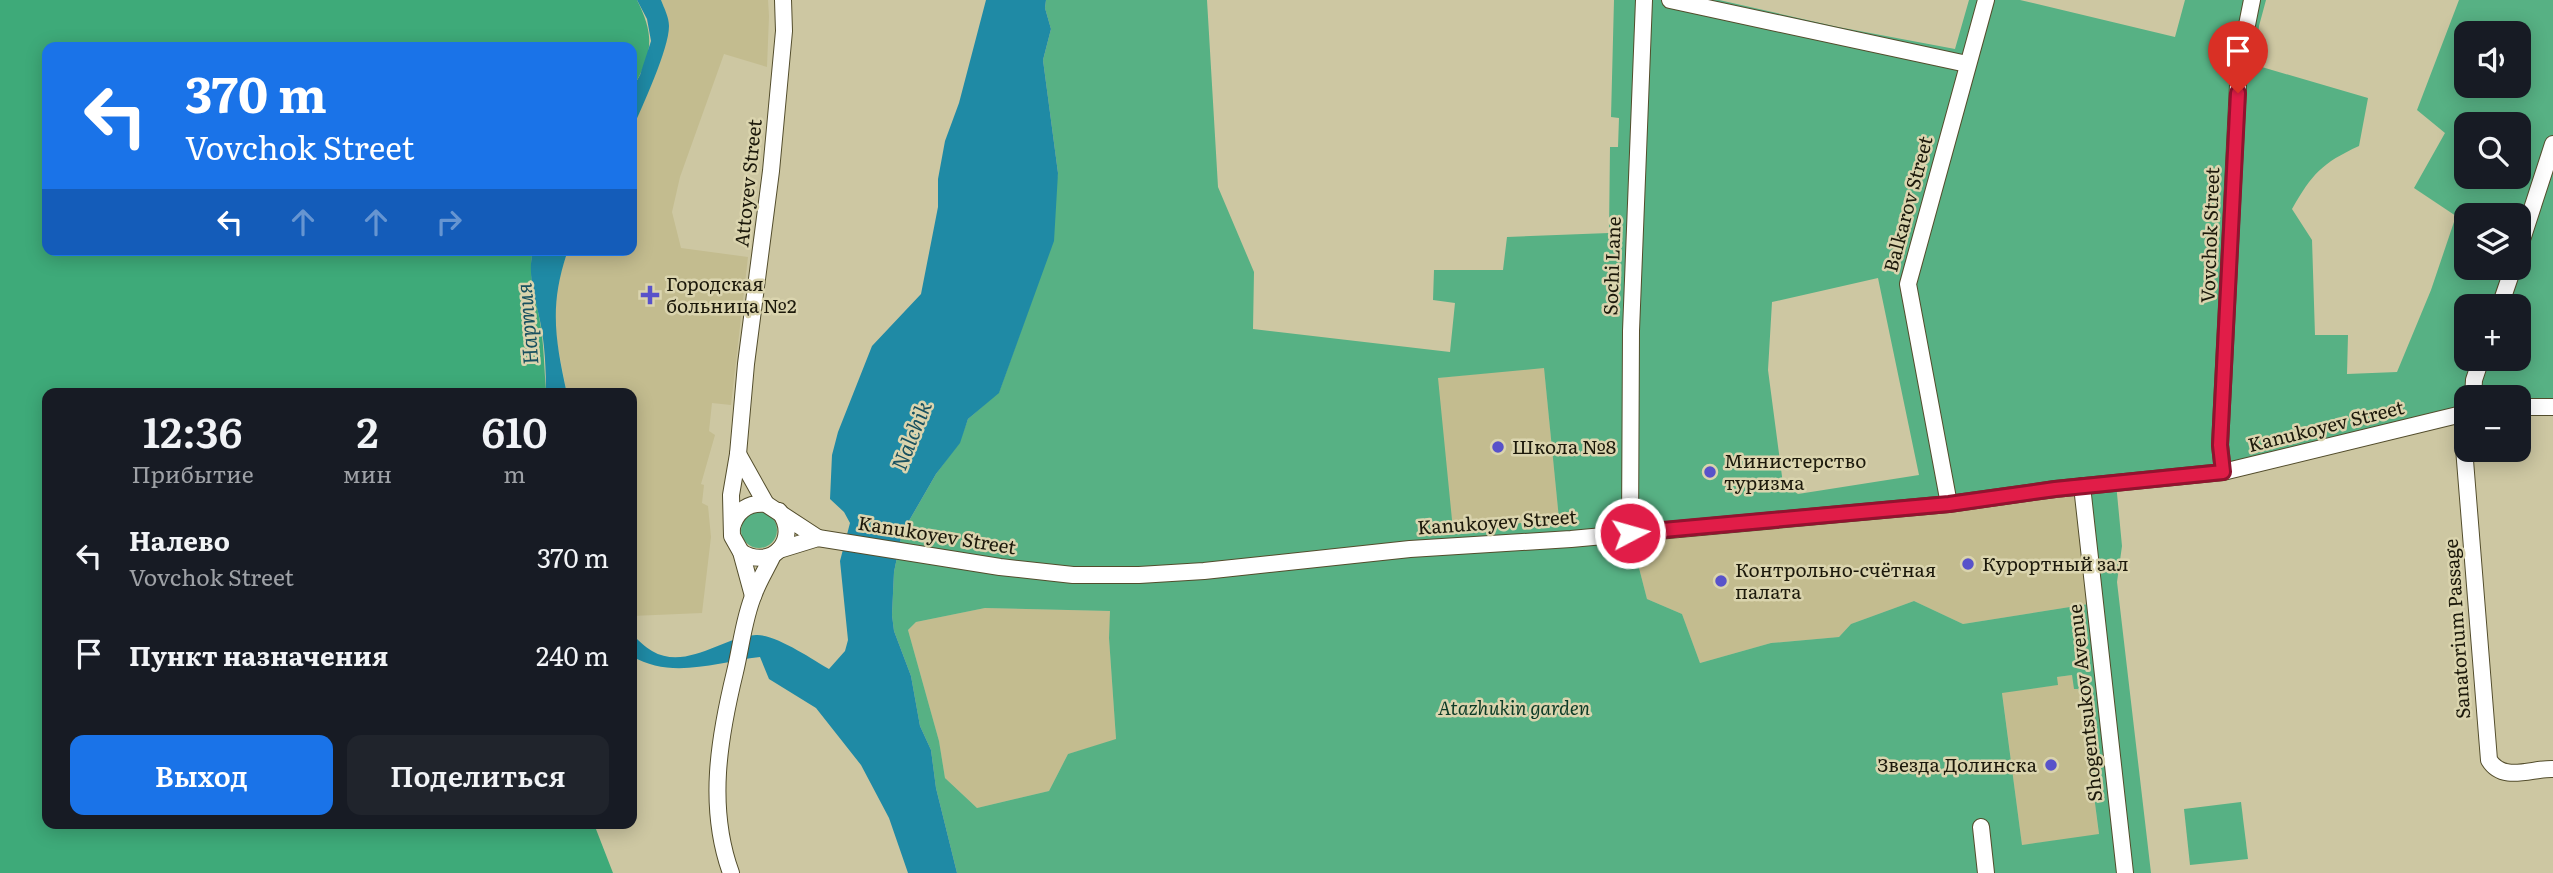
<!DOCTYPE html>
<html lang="ru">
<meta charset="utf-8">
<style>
:root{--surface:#171b24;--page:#20242c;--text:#f1f3f6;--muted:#9ea1a6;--accent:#1a73e8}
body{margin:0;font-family:Literata,serif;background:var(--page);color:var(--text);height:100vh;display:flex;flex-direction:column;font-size:26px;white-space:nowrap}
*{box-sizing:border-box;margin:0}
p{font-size:23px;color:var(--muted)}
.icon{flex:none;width:38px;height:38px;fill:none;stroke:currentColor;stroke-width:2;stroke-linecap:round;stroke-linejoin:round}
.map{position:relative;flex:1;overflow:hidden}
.details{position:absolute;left:42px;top:388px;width:595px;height:441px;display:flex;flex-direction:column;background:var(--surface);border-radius:14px;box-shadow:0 4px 18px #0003}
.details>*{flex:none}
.top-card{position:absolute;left:42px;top:42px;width:595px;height:214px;border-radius:14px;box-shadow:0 4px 18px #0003;background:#1a73e8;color:#fff;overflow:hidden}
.fabs{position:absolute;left:2454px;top:21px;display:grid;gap:14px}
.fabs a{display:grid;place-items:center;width:77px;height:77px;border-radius:14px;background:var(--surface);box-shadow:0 4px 18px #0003;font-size:35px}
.pin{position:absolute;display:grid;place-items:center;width:60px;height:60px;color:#fff;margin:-72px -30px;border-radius:50% 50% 50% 0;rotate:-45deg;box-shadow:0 0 7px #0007}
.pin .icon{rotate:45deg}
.me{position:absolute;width:77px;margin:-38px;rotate:84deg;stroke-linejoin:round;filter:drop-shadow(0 0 5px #0008)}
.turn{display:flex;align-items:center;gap:24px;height:147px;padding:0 28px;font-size:32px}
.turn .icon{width:91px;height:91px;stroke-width:2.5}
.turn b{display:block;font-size:49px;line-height:60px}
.lanes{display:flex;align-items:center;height:66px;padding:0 28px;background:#0003;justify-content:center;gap:35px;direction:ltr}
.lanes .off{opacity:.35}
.eta{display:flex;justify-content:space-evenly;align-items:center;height:119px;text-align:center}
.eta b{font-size:42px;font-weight:600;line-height:49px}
.action{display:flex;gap:14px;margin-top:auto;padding:14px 28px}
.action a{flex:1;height:80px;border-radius:14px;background:var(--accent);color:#fff;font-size:28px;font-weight:600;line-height:80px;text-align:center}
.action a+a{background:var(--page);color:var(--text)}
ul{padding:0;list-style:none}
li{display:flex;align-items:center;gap:21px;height:98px;padding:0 28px}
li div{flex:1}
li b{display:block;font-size:26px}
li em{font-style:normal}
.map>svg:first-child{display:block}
.built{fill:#c3bc8f}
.green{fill:#57b184;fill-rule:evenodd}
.forest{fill:#3eaa79}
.water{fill:#1f8aa5}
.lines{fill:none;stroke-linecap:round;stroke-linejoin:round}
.minor-casing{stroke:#534d2c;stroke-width:18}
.minor{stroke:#fff;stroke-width:16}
.route-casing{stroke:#92132f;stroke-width:18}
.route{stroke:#e11d48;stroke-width:12}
.poi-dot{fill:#5852ca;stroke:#dad4ae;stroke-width:2.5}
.labels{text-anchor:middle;stroke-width:5;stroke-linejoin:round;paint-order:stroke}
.street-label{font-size:19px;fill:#1c190b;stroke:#dad4ae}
.poi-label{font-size:19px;fill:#1c190b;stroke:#dad4ae;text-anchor:start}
.park-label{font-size:19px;font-style:italic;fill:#0c3a26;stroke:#dad4ae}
.water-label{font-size:21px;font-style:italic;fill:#18505f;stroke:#dad4ae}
</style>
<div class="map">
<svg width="2553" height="873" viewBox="0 0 2553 873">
<rect width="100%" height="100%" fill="#cdc7a2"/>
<g class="built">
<path d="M661,0H768L769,16L767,67L724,54L680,177L672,212L681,248L748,257L731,405L712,403L709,431L715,435L701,484L704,485L702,503L708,506L711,537L702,613L632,616V394H567L555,332V308L558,281L568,250H632V130L650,87L666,13Z"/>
<path d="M1544,367L1559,519L1452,530L1437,378Z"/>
<path d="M2082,486L2095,603L1963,624L1914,601L1851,624L1839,637L1771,643L1700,663L1682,614L1647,599L1630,533Z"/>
<path d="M985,608L1111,611L1109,638L1116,740L1068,754L1049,791L977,808L945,778L939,741L908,630L916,622Z"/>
<path d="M2072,675L2081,695L2099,835L2022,845L2002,692L2057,685V677Z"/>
</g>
<g class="green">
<path d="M1046,0H1207L1218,187L1254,272L1253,329L1450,352L1455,303L1433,300L1434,270H1503L1507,237L1609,233L1610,147H1618L1619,118L1611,117L1614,0H1719L1838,27L1955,49L1969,0H2020L2175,37L2185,0H2266L2259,26L2255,65L2368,98L2359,146C2322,163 2312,174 2292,209L2312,240L2315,335H2348L2347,374L2397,372L2431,290L2456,216L2414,188L2445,133L2417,110L2459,0H2553V407H2518V397H2466V413L2332,446L2116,483L2122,546L2117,582L2151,873H957L936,788L931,750L920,726L911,676L894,631L892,615L894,572L902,533L936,474L959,443L968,419L999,392L1033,297L1058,173L1043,60L1051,29L1045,8ZM2466,33H2518V86H2466ZM2466,124H2518V177H2466ZM2466,215H2518V268H2466ZM1878,278L1919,475L1798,494L1783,484L1768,370L1772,302ZM2466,306H2518V359H2466ZM1544,368L1559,519L1453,530L1438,378ZM2082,487L2095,603L1963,624L1914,601L1851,624L1839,637L1771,643L1700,663L1682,614L1647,599L1630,533ZM985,608L1110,611L1109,638L1116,739L1068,754L1049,791L977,808L945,778L939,741L908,630L916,622ZM2072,675L2074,689H2078L2081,696L2099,834L2022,845L2002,693L2058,685L2057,677Z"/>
<circle cx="759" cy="530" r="18"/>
<path d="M2241,802L2248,859L2190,865L2184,809Z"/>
</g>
<path class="forest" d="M0,0H637C655,36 653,54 632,89V47H47V250H533C527,276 536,297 540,322C544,344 544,367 546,390V394H47V824H594L613,873H0Z"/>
<g class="water">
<path d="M637,0H661C664,8 669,17 669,26C669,49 642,107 632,130V89L640,75L651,41L647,19Z"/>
<path d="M986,0H1046L1045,8L1051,29L1043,60L1058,173L1054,241L999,393L968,419L960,443L936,474L902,533L894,572L892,615L894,631L911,676L920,726L931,750L936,788L957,873H908L889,818L861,765L816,708L769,679L760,657C717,662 671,680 632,656V634C638,640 645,647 652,651C686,671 722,637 756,635C775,634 812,659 829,669L845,651L848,640L840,561L850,523L844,512L830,499L832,455L838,432L872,346L921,294L938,207V179L945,141L959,103Z"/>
<path d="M533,250H568C549,305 555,338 567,394H546C546,370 545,344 540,321C535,296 527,276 533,250Z"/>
</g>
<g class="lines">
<g class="minor-casing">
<g id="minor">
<path d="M1670,0L1967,64"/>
<path d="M2518,252L2553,144"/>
<path d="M2500,306L2513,268"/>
<path d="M2473,397L2474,380L2481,359"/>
<path d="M2518,407H2553"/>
<path d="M2466,426L2464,448L2489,760C2503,783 2532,768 2553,769"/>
<path d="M738,454L766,504"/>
<path d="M2223,472L2220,445L2239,65L2252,0"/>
<path d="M2082,486L2125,873"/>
<path d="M1949,504L1908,284L1986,0"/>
<path d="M732,527C737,510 749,502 766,504L818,538"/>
<path d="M1630,533L1631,331L1644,0"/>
<path d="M779,550L818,538L1000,567L1073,575H1139L1204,571L1410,549L1571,539L1949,504L2055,489L2223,472L2466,413"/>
<path d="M741,552C771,571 801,540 779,511"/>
<path d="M753,596L741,552L732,536L731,495L738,454L746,364L771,171L784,31L783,0"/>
<path d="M1981,827L1986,873"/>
<path d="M731,873C707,807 719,738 735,672C741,647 744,617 754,594C759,580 767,568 773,555"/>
</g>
</g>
<use href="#minor" class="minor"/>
</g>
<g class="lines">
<g class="route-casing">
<path id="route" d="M1630,533L1949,504L2055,489L2223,472L2220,445L2238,93"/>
</g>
<use href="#route" class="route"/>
</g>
<g class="poi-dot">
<path d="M646.5 284.5h7v7h7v7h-7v7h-7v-7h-7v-7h7z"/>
<circle cx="1498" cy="447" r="7"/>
<circle cx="1710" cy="472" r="7"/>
<circle cx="1968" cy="564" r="7"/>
<circle cx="1721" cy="581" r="7"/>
<circle cx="2051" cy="765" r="7"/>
</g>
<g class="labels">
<g class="street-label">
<text transform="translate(748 183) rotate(-84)" y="7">Attoyev Street</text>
<text transform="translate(1908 204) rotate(-75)" y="7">Balkarov Street</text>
<text transform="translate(2210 235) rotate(-88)" y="7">Vovchok Street</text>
<text transform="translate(1612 266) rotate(-88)" y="7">Sochi Lane</text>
<text transform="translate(2326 426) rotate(-14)" y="7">Kanukoyev Street</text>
<text transform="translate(1497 522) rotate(-4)" y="7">Kanukoyev Street</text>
<text transform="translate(937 535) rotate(9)" y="7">Kanukoyev Street</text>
<text transform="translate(2457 629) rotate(-94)" y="7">Sanatorium Passage</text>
<text transform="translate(2085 703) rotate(-96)" y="7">Shogentsukov Avenue</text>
</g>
<g class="poi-label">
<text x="666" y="291">Городская<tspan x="666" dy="22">больница №2</tspan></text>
<text x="1512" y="454">Школа №8</text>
<text x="1724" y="468">Министерство<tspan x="1724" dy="22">туризма</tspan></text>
<text x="1982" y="571">Курортный зал</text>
<text x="1735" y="577">Контрольно-счётная<tspan x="1735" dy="22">палата</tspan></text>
<text x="2037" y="772" text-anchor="end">Звезда Долинска</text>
</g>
<g class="park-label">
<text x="1514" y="715">Atazhukin garden</text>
</g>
<g class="water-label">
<text transform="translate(528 324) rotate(-95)" y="7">Нартия</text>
<text transform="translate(912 436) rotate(-68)" y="7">Nalchik</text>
</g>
</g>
</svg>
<div class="fabs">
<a><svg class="icon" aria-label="sound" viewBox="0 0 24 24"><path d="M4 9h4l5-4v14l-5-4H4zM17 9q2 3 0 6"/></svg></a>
<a><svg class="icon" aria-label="search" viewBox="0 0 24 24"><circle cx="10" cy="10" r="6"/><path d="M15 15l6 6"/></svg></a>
<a><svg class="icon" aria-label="layers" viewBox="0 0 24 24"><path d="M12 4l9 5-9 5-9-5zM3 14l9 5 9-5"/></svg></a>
<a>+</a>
<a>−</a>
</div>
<div class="pin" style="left:2238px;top:93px;background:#d93025"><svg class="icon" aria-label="arrive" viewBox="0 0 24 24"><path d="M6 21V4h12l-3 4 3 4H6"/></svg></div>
<svg class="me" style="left:1630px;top:533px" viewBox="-20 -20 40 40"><circle r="17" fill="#e11d48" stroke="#fff" stroke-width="3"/><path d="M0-11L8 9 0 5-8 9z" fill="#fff"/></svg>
<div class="top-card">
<div class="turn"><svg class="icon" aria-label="left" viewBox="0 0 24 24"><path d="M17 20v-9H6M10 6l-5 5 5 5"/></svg><div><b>370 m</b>Vovchok Street</div></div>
<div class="lanes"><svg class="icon" aria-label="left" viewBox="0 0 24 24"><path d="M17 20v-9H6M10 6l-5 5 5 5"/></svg><svg class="icon off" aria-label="ahead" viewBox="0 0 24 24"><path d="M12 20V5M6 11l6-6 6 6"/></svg><svg class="icon off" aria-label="ahead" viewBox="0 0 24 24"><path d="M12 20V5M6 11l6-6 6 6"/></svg><svg class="icon off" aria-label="right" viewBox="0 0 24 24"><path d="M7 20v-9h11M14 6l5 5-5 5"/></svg></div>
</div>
<section class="details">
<div class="eta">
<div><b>12:36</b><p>Прибытие</p></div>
<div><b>2</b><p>мин</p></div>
<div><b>610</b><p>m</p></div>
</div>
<ul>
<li><svg class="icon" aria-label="left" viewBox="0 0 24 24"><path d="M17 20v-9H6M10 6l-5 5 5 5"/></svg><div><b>Налево</b><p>Vovchok Street</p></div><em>370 m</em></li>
<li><svg class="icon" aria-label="arrive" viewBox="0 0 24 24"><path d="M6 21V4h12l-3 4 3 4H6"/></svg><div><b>Пункт назначения</b></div><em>240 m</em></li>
</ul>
<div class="action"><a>Выход</a><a>Поделиться</a></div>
</section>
</div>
